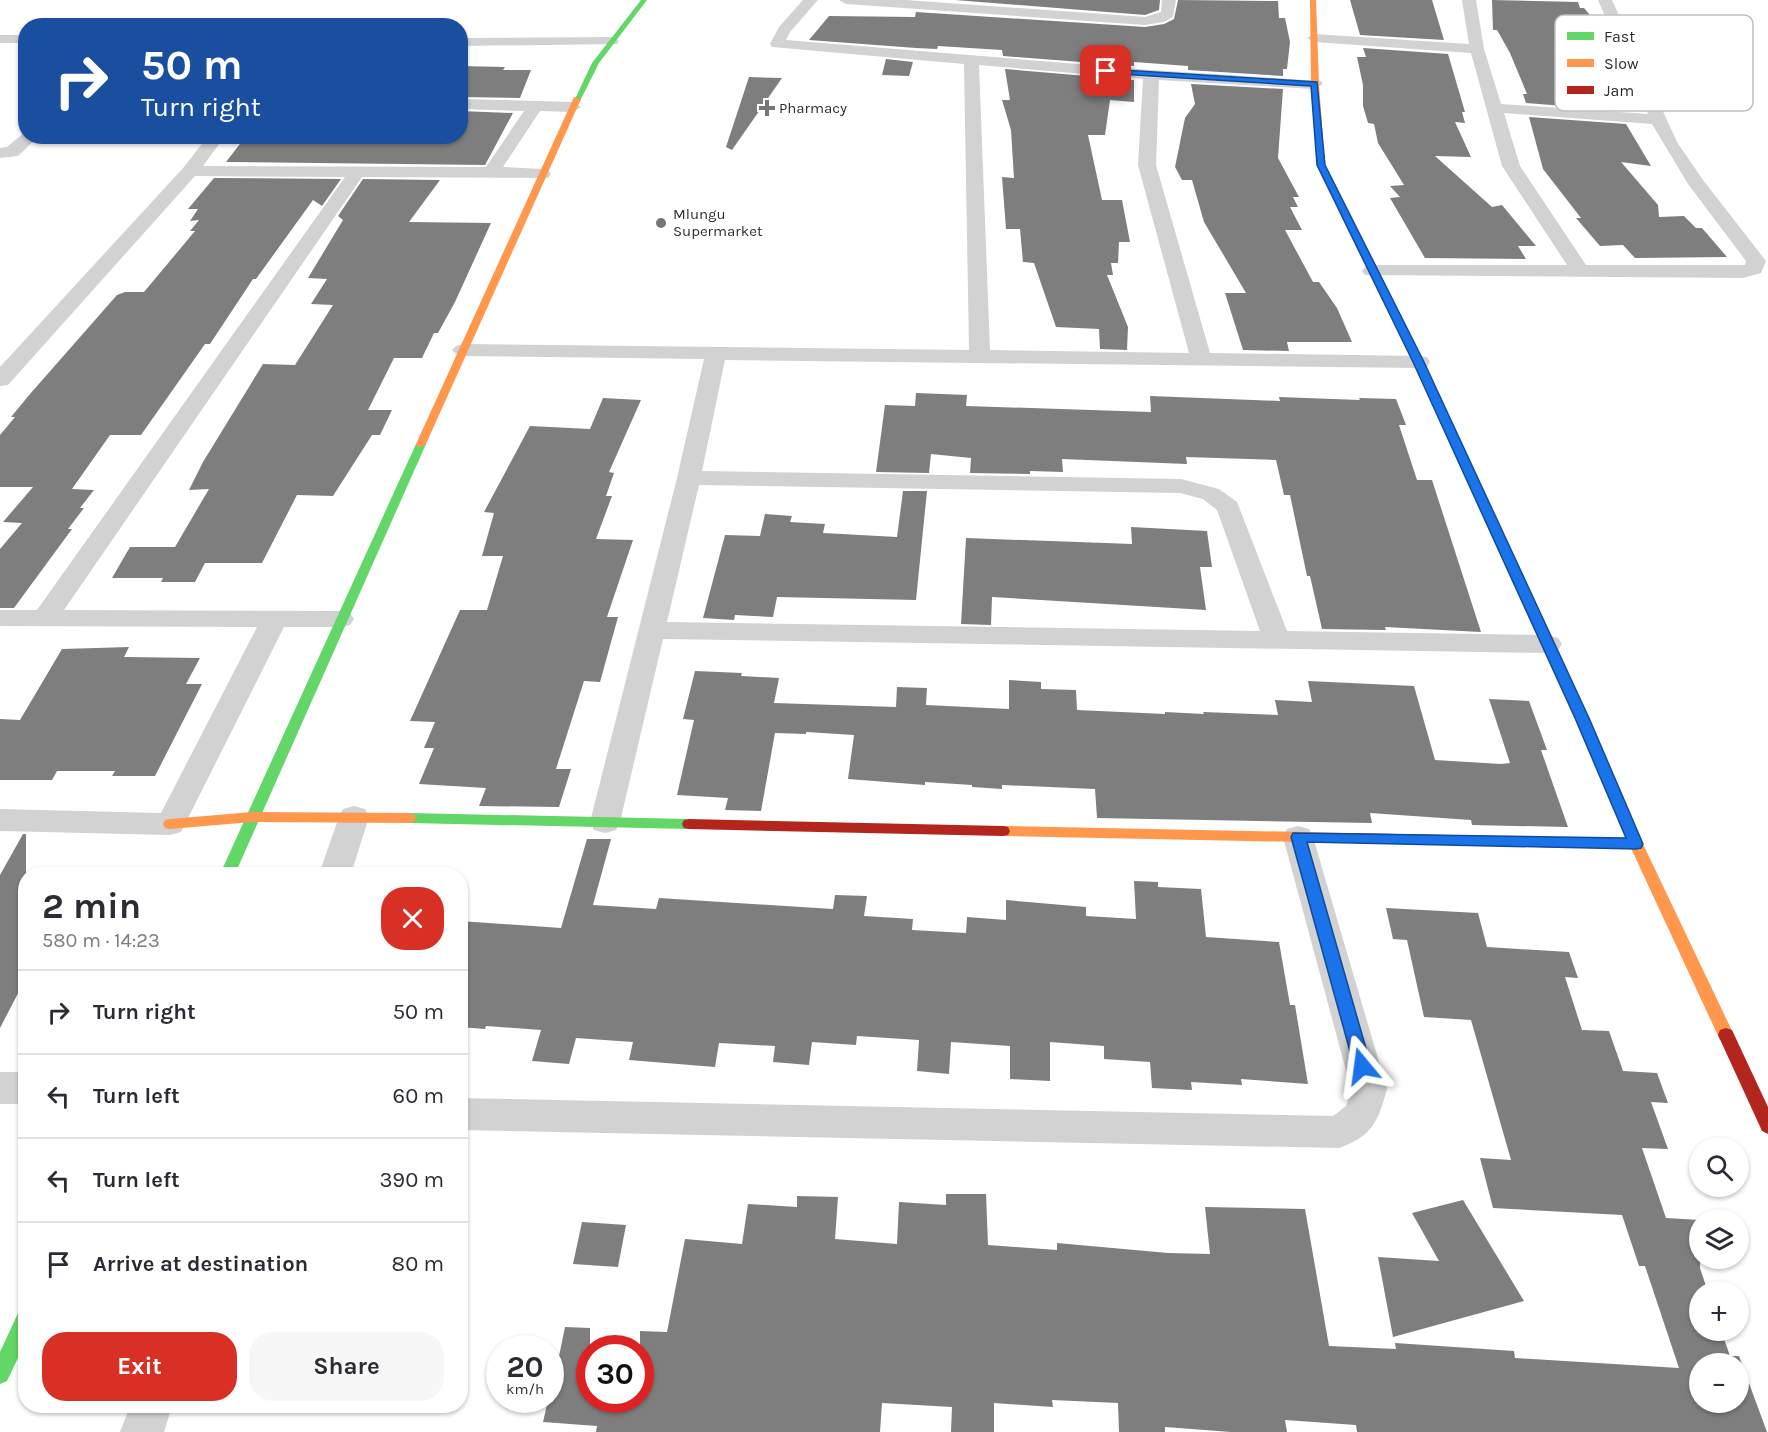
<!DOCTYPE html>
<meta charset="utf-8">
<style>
:root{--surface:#fff;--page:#f7f7f7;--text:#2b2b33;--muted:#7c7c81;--line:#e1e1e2;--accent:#d93025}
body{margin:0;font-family:Karla,sans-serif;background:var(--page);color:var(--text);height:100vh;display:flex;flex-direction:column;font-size:22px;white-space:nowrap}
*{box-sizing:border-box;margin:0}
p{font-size:20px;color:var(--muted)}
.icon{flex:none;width:33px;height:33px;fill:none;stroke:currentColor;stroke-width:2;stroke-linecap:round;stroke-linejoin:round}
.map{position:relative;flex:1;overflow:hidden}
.panel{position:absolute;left:18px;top:867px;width:450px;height:546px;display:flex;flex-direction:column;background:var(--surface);border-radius:24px;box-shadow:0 2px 4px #0004}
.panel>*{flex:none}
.guide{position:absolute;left:18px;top:18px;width:450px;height:126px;border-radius:24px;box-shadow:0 2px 4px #0004;background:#1a4fa0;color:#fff;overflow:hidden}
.fabs{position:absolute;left:1689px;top:1137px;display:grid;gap:12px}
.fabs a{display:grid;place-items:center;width:60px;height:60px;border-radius:50%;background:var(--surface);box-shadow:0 2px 4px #0004;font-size:30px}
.speed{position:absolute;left:486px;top:1335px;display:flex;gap:12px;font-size:30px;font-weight:700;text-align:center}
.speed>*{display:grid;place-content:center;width:78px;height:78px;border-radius:50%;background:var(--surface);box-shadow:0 2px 4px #0004;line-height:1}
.speed small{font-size:15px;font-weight:400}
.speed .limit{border:9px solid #d22;background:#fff;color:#111}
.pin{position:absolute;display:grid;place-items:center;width:51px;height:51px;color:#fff;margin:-26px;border-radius:12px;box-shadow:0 3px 9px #0006}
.me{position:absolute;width:66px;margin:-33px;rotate:344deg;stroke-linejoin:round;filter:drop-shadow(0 0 4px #0008)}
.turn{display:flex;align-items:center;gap:21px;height:126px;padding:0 24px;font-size:27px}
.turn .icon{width:78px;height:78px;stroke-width:2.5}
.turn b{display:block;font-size:42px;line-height:51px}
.round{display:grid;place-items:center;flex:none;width:63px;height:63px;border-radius:24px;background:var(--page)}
.headline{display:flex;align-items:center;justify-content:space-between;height:102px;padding:0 24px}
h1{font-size:36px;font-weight:700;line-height:45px}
.primary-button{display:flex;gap:12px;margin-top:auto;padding:12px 24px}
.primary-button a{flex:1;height:69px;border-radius:24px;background:var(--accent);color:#fff;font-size:24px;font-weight:700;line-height:69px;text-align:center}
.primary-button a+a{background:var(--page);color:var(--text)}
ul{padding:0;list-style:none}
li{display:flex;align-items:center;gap:18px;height:84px;padding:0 24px;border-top:2px solid var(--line)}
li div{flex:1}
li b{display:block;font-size:22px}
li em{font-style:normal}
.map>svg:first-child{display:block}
.building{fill:#7e7e7e;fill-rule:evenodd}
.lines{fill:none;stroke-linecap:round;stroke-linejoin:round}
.street{fill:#d2d2d2;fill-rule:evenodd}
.fast{fill:#63d668;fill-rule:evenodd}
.slow{fill:#ff974d;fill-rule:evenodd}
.jam{fill:#b3261e;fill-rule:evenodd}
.route{fill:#1a73e8;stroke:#114b97;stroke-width:1.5}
.poi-dot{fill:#767676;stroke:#fff;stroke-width:2}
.labels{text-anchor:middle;stroke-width:6;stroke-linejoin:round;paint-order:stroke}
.far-poi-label{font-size:15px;fill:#2d2d2d;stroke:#fff;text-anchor:start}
.key{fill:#fff;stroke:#c0c0c0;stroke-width:1.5}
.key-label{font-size:16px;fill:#2d2d2d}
</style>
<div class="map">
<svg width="1768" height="1432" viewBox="0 0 1768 1432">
<rect width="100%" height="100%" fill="#fff"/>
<g class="building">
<path d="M955,0H1160L1159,10L1145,15Z"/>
<path d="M1178,0L1278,1L1279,18H1285L1290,42L1287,69H1283V76L1188,70V66L1134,62V66L1003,56L1002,50L938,46L937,49L916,48L809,40L829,16L915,17L916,12L1145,27L1164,24L1174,19Z"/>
<path d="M1350,0H1432L1444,40L1360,35Z"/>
<path d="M1492,0L1578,2L1580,8H1584L1590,15L1627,96L1610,95L1617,110L1526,103L1523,94H1527L1510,53L1497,30H1493Z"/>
<path d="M1363,48L1448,54L1465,112H1462L1465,123L1455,122L1471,157L1435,156L1492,207L1502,205L1536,246H1518L1526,259L1425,258L1390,198L1400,197L1390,186L1404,185L1378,143L1374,124L1368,123L1363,106V85L1357,57H1366Z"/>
<path d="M886,59L913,62L909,76L882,75Z"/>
<path d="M460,66L505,67L503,70H531L520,98L460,97Z"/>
<path d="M1005,69L1134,80V102L1110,100L1105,135H1088L1102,200H1122L1130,242H1119L1118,263H1111L1113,275H1107L1128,327L1127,350L1100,349L1099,329L1056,327L1034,263L1023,262L1020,229H1006L1002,177L1014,178L1011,130L1002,100H1010Z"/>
<path d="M749,77L782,78L732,150L726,147Z"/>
<path d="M1191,84L1283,89L1278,158L1299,197H1293L1298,207H1290L1302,230H1285L1313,282H1319L1337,308L1352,342H1287L1289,351L1243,350L1225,293H1246L1204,222L1192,180H1182L1175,167L1185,118L1195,104Z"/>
<path d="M460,111L513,113L485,165L226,162L246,136H460Z"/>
<path d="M1529,117L1626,124L1651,166L1621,162L1658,205L1659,217L1684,216L1696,228H1702L1727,257L1635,258L1623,245L1600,246L1576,218H1581L1543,169Z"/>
<path d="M214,178L341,179L322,206L313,200L256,279H253L210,344H205L141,435H110L72,489L94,490L80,508H84L68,529H72L14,608H0V549L22,523L3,522L33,487H0V435L15,417H11L30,394L117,295L125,292H144L195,231H190L199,220L190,221L198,209H188Z"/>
<path d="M363,179L440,180L409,222L491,223L455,302L438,333H434L422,358H394L368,410H392L380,435H372L333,496L297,495L262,563H205L195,582H161L163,578H112L130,547H175L209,489L189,490L203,462L263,364L295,365L333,305L311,304L327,279L308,278L343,220L338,216Z"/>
<path d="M916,393L967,395L966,406L1151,412L1150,396L1280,401L1279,397L1360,400L1359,398L1396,399L1406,425H1399L1417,480H1432L1481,632L1385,627L1386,630L1322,629L1310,576H1307L1290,495H1284L1276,460L1186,457L1187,464L1062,459L1063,472L1030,471V474L970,473L971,458L931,454L929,473L876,472L885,405L915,406Z"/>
<path d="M603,398L641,400L609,472L614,473L606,496H612L596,539L633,540L607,617H618L600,682L584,681L556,769H571L559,807L479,806L486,788L419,784L434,748H424L435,722L410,721L460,610H487L503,556H482L494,513L484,512L530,426L590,429Z"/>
<path d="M903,491H927L916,600L777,597L773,617L735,615L734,620L703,618L725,535L760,536L765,514L792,516L790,522L825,524L823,533L897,537Z"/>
<path d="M1131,527L1207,531L1212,567H1200L1206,610L992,597L991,625L961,624L966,538L1132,544Z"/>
<path d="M129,647L124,657L200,658L186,684H202L155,776H112L115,771H57L52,780H0V719L20,720L62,649Z"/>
<path d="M695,671L742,673L741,676L779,678L774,703L896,707L897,687L927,688L926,705L1009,709V680L1041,682V689L1076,690L1077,710L1165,714V712L1204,714L1203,712L1278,715L1275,700L1312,702L1308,681L1414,686L1435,760L1501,764L1510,763L1489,699L1529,701L1547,750H1541L1568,827L1472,825L1471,820L1370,813L1372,823L1097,818L1095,789L1002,785V789L972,787V785L925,782V785L848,779L854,735L806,732V734L775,733L761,811L725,810L728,798L677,795L694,720L683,719Z"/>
<path d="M23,834H26V978L0,1028V875Z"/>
<path d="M587,839H611L593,905L656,909L659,898L833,909L835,895L867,896L864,916L913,919L912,930L966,933L967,917L1006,920V900L1086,907V916L1136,919L1134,881L1158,882V887L1201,889L1206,937L1279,942L1290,1005H1295L1308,1084L1241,1079L1242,1085L1191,1082L1192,1090L1152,1088L1150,1062L1104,1059V1046L1050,1042V1081L1010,1079V1046L951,1042L949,1074L917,1071L919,1040L857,1036L856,1045L812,1042L809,1065L773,1062L775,1046L719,1043L715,1067L629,1060L633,1042L576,1038L569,1064L532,1061L541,1030L486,1026L485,1029L460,1027V921L561,928Z"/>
<path d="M1386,908L1478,913L1487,947L1569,952L1578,978L1565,977L1582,1030L1609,1031L1623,1071L1657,1073L1668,1103L1651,1102L1668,1149L1642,1148L1666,1218L1700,1220V1268L1708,1292H1700V1330H1721L1730,1356H1739L1767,1432H1357L1356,1425L1285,1420L1287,1432H1231L1165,1427V1432H1119L1118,1403L1052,1400L1053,1407L994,1403V1432H951L952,1407L882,1403L880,1432H596L597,1426L543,1422L548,1400H550L565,1327L590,1328V1400H640V1331L667,1332L685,1239L742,1244L748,1204L797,1207V1196L838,1197L835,1239L897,1244L899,1202L946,1205V1194H986L988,1245L1057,1250V1243L1168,1253L1210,1254L1205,1207L1305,1209L1329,1346L1396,1349L1395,1343L1514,1351L1515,1358L1679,1368L1645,1266H1639L1622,1215L1493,1208L1480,1158L1511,1160L1471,1020L1424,1017L1407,940L1393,939ZM1700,1364H1738V1402H1700Z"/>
<path d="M1463,1200L1524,1301L1393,1337L1378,1257L1439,1261L1412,1213Z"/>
<path d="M582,1222L626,1225L618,1267L573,1264Z"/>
</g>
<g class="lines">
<g class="street">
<path d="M803,0H818L790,32L786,40L1151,70L1321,81L1323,84L1315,89L1159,80L1156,165L1210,353L1419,356L1427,357L1430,362L1427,367L1419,368L725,360L702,471L1181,479L1219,489L1237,502L1287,631L1548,635L1558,638L1562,644L1558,650L1548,653L663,639L620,822L616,830L605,833L594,830L590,822L677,478L704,359L463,356L456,354L452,350L456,346L463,344L969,350L964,64L772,47L770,44L779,27ZM979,65L1143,79L1138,165L1189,353L990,350ZM699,485L1180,493L1203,499L1217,510L1260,631L667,622Z"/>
<path d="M839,0H906L1145,17L1161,12L1162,0H1176L1173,17L1164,22L1145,25L846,4Z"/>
<path d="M1462,0H1476L1484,49L1501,104L1648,114L1598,0H1612L1677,142L1703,180L1766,261L1761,273L1743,278L1365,275L1362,271L1365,267L1372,265H1567L1502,166L1471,53L1314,42L1307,38L1314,34L1469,44ZM1504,113L1652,124L1688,184L1746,261L1745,265H1586L1520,166Z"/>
<rect x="0" y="35" width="26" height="8"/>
<path d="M612,37L619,41L617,44L460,46V38Z"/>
<path d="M460,99L573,102L581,107L573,112L540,111L503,167L542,169L548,170L551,174L548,178L362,177L64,610L341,611L350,613L354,619L350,625L341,627H284L181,832L170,835L0,831V809L161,813L257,627L0,626V610H37L345,177L195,176L8,385L0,386V367L184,167L208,136H225L203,166L486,167L524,111L460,109Z"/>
<path d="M25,132L26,136H39L18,156L0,158V148L7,147Z"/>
<path d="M354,806L365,809L369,817L351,874H319L339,817L343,809Z"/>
<path d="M1298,826L1309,829L1313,837L1387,1089C1378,1121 1373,1136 1339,1148L460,1130V1098L1333,1116L1346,1106L1351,1089L1283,837L1287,829Z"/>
<rect x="0" y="1072" width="26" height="32"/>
<path d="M130,1406H172L164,1432H120Z"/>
</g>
<g class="fast">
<path d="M641,0H647L599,63L580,101H574L592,63Z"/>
<path d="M1383,294L1391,296L1424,362L1586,712L1584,715L1579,717L1572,712L1414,362L1381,296Z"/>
<path d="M421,441L426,444L235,874H220L416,444Z"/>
<path d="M409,813L689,819L694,820L696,824L694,828L689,829L409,823L404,822L402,818L404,814Z"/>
<path d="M26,1309V1341L7,1381L0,1384V1352L19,1311Z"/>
</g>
<g class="slow">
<path d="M1310,0H1316L1319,84L1325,165L1391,296L1389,298L1381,296L1317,165L1311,84Z"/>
<path d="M574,97L581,99L426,444L421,447L417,446L416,444Z"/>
<path d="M1579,707L1586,712L1643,844L1734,1035L1732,1040L1726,1042L1720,1040L1629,844L1572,712Z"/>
<path d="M252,812L409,813L414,814L416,818L414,822L409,823L252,822L170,829L165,828L163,824L165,820L170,819Z"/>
<path d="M1003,826L1351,833L1356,834L1358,838L1356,842L1351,843L1003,836L998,835L996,831L998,827Z"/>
</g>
<g class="jam">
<path d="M689,819L1003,826L1008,827L1010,831L1008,835L1003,836L689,829L684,828L682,824L684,820Z"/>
<path d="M1351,833L1636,839L1641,840L1643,844L1641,848L1636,849L1351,843L1346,842L1344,838L1346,834Z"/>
<path d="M1726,1028L1732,1030L1768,1107V1134L1762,1131L1718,1035L1720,1030Z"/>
</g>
</g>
<path class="route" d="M1106,69L1317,82L1325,165L1424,362L1589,718L1643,844L1641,848L1636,849L1307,842L1371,1066L1368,1071L1362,1073L1356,1071L1354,1066L1291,837L1293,833L1626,838L1575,718L1413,362L1317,165L1311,86L1104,73Z"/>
<g class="poi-dot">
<path d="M764 99h6v6h6v6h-6v6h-6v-6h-6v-6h6z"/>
<circle cx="661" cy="223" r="6"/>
</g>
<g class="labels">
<g class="far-poi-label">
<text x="779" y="113">Pharmacy</text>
<text x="673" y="219">Mlungu<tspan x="673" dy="17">Supermarket</tspan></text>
</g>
</g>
<rect x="1555" y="15" width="198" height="96" rx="9" class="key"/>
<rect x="1567" y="32" width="27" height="8" fill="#63d668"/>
<rect x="1567" y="59" width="27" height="8" fill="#ff974d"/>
<rect x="1567" y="86" width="27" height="8" fill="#b3261e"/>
<g class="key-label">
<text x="1604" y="42">Fast</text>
<text x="1604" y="69">Slow</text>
<text x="1604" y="96">Jam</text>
</g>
</svg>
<div class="fabs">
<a><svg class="icon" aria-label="search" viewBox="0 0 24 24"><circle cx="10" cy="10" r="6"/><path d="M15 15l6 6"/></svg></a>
<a><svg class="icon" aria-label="layers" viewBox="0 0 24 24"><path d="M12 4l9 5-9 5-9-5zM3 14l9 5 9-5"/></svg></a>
<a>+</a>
<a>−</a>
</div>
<div class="speed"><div>20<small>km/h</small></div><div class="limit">30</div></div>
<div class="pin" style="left:1106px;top:71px;background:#d93025"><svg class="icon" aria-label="arrive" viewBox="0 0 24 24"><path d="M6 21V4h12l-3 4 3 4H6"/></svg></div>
<svg class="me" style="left:1362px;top:1066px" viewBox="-20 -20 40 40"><path d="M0-17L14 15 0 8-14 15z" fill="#1a73e8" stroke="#fff" stroke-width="4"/></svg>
<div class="guide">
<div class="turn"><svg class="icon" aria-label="right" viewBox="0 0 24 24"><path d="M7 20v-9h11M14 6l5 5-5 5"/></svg><div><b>50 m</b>Turn right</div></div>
</div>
<section class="panel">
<div class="headline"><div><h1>2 min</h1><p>580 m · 14:23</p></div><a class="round" style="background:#d93025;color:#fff"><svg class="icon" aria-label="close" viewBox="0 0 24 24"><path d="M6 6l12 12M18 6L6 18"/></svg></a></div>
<ul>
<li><svg class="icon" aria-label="right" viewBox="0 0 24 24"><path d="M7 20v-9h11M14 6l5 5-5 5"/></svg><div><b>Turn right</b></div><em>50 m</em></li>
<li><svg class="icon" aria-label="left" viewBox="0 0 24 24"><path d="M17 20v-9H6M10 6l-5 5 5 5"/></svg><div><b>Turn left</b></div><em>60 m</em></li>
<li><svg class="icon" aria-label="left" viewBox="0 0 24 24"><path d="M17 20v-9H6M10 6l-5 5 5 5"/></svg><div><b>Turn left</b></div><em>390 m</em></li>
<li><svg class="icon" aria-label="arrive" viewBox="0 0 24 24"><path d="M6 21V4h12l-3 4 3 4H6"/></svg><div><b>Arrive at destination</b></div><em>80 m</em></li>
</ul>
<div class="primary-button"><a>Exit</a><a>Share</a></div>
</section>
</div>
